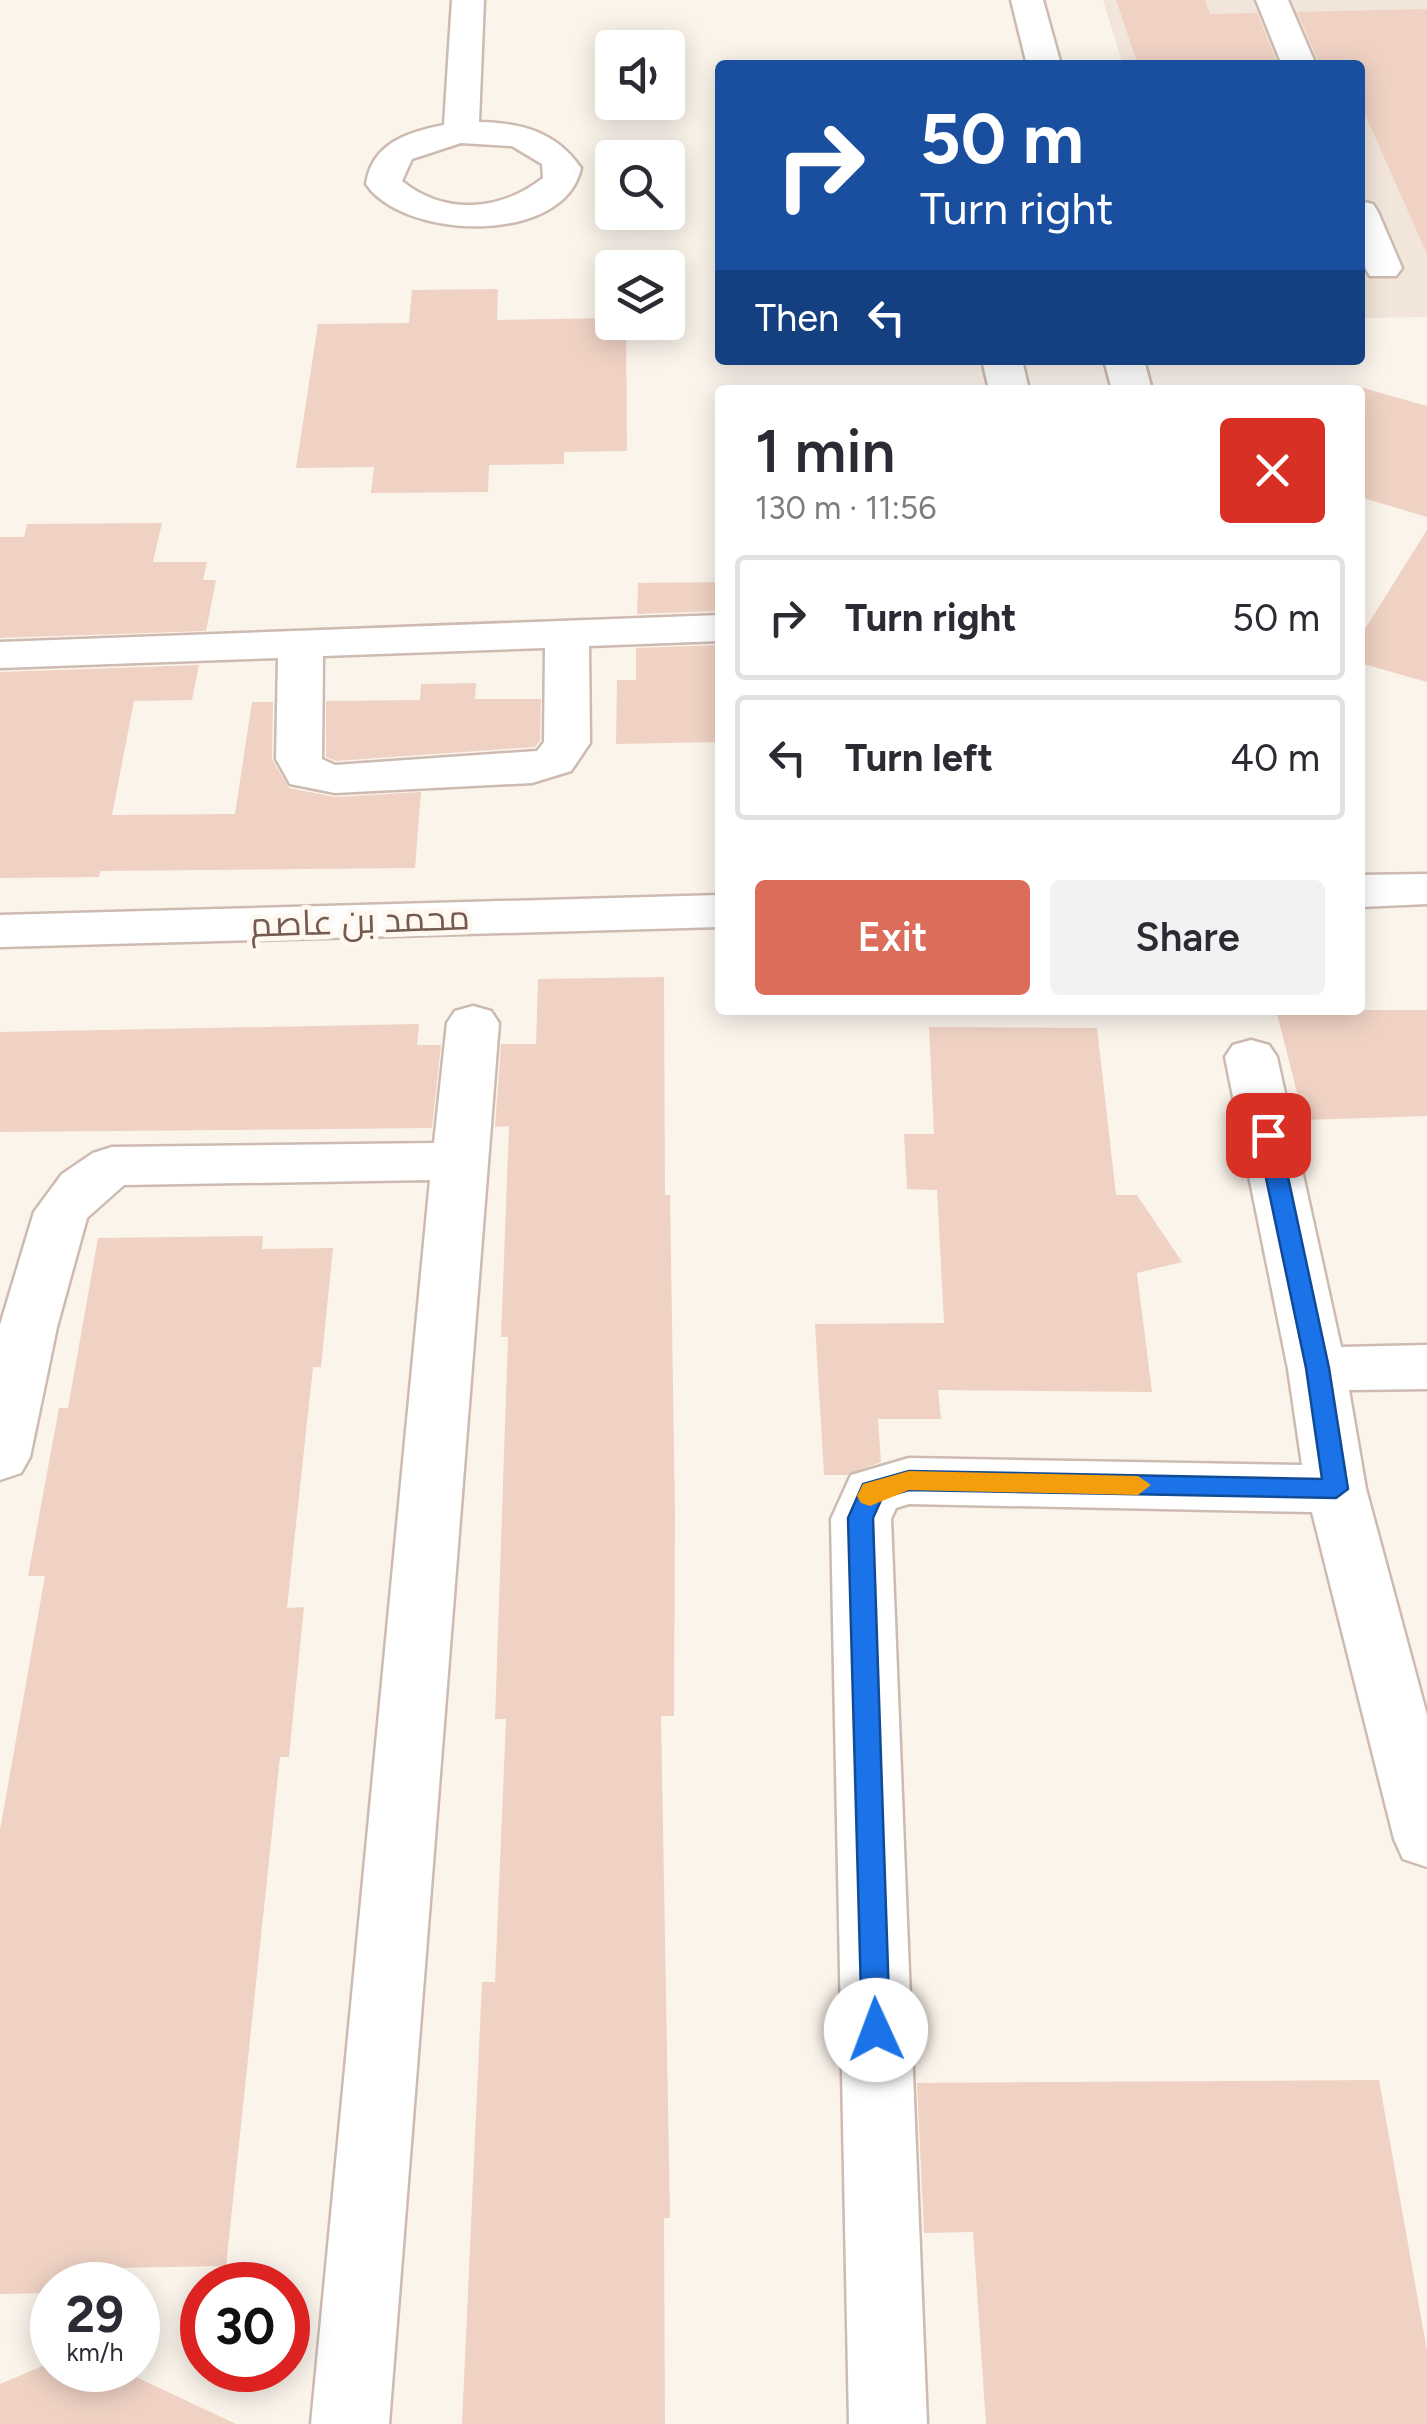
<!DOCTYPE html>
<meta charset="utf-8">
<style>
:root{--surface:#fff;--page:#f2f2f3;--text:#2b2b33;--muted:#7c7c81;--line:#e1e1e2;--accent:#db6d5a}
body{margin:0;font-family:Figtree,Cairo,sans-serif;background:var(--page);color:var(--text);height:100vh;display:flex;flex-direction:column;font-size:38px;white-space:nowrap}
*{box-sizing:border-box;margin:0}
p{font-size:32px;color:var(--muted)}
.icon{flex:none;width:55px;height:55px;fill:none;stroke:currentColor;stroke-width:2;stroke-linecap:round;stroke-linejoin:round}
.map{position:relative;flex:1;overflow:hidden}
.panel{position:absolute;left:715px;top:385px;width:650px;height:630px;display:flex;flex-direction:column;background:var(--surface);border-radius:10px;box-shadow:0 5px 25px #0003}
.panel>*{flex:none}
.hud{position:absolute;left:715px;top:60px;width:650px;height:305px;border-radius:10px;box-shadow:0 5px 25px #0003;background:#1a4fa0;color:#fff;overflow:hidden}
.fabs{position:absolute;left:595px;top:30px;display:grid;gap:20px}
.fabs a{display:grid;place-items:center;width:90px;height:90px;border-radius:10px;background:var(--surface);box-shadow:0 5px 25px #0003;font-size:50px}
.speed{position:absolute;left:30px;top:2262px;display:flex;gap:20px;font-size:50px;font-weight:700;text-align:center}
.speed>*{display:grid;place-content:center;width:130px;height:130px;border-radius:50%;background:var(--surface);box-shadow:0 5px 25px #0003;line-height:1}
.speed small{font-size:25px;font-weight:400}
.speed .limit{border:15px solid #d22;background:#fff;color:#111}
.pin{position:absolute;display:grid;place-items:center;width:85px;height:85px;color:#fff;margin:-42px;border-radius:20px;box-shadow:0 5px 15px #0006}
.me{position:absolute;width:110px;margin:-55px;rotate:358deg;stroke-linejoin:round;filter:drop-shadow(0 0 8px #0008)}
.turn{display:flex;align-items:center;gap:35px;height:210px;padding:0 40px;font-size:45px}
.turn .icon{width:130px;height:130px;stroke-width:2.5}
.turn b{display:block;font-size:70px;line-height:85px}
.then{display:flex;align-items:center;height:95px;padding:0 40px;background:#0003;gap:20px;font-size:38px}
.round{display:grid;place-items:center;flex:none;width:105px;height:105px;border-radius:10px;background:var(--page)}
.head{display:flex;align-items:center;justify-content:space-between;height:170px;padding:0 40px}
h1{font-size:60px;font-weight:600;line-height:75px}
.button{display:flex;gap:20px;margin-top:auto;padding:20px 40px}
.button a{flex:1;height:115px;border-radius:10px;background:var(--accent);color:#fff;font-size:40px;font-weight:600;line-height:115px;text-align:center}
.button a+a{background:var(--page);color:var(--text)}
ul{padding:0;list-style:none}
li{display:flex;align-items:center;gap:30px;height:125px;margin:0 20px 15px;padding:0 20px;border:5px solid var(--line);border-radius:10px}
li div{flex:1}
li b{display:block;font-size:38px}
li em{font-style:normal}
.map>svg:first-child{display:block}
.residential{fill:#f2e5da}
.building{fill:#efd2c4}
.lines{fill:none;stroke-linecap:round;stroke-linejoin:round}
.minor-casing{stroke:#cdbbb1;stroke-width:5}
.minor{fill:#fff;fill-rule:evenodd}
.route{fill:#1a73e8;stroke:#114b97;stroke-width:2.5}
.slow{fill:#f59e0b}
.labels{text-anchor:middle;stroke-width:10;stroke-linejoin:round;paint-order:stroke}
.street-label{font-size:35px;fill:#755a4f;stroke:#fef8f1}
</style>
<div class="map">
<svg width="1427" height="2424" viewBox="0 0 1427 2424">
<rect width="100%" height="100%" fill="#fbf4eb"/>
<path class="residential" d="M1103,0H1427V317L1360,318V65H1123Z"/>
<g class="building">
<path d="M1116,0H1205L1210,14L1257,13L1278,65H1138Z"/>
<path d="M1427,9V254L1360,103V65H1320L1297,12Z"/>
<path d="M498,289L497,320L612,318V322H626L627,451L564,452V464L489,465L488,492L371,493L374,467L296,468L318,324L409,323L412,290Z"/>
<path d="M1360,387L1427,406V517L1360,497Z"/>
<path d="M162,523L153,562H207L203,580H216L206,631L0,638V537H24L27,524Z"/>
<path d="M1427,530V682L1360,663V637Z"/>
<path d="M720,582V611L637,614L638,583Z"/>
<path d="M720,645V742L616,744L617,680H636V648Z"/>
<path d="M199,665L192,700L134,701L112,815L235,814L252,702H273L272,759L289,788L335,797L421,792L415,868L100,871L99,877L0,878V672Z"/>
<path d="M476,683L475,699H541L540,741L535,747L336,761L326,757V701L420,700L421,684Z"/>
<path d="M664,977L665,1195H670L675,1515L674,1716H661L670,2218H664L665,2424H462L482,1982H495L506,1719H495L508,1337H501L509,1126L495,1127L501,1044H536L538,979Z"/>
<path d="M1276,1010H1427V1116L1304,1120Z"/>
<path d="M419,1024L417,1045H441L432,1128L0,1132V1032Z"/>
<path d="M929,1027L1097,1028L1116,1195H1137L1182,1262L1137,1273L1152,1392L938,1390L941,1419H878L881,1462L847,1475H824L815,1324L944,1323L937,1190L907,1189L904,1134H934Z"/>
<path d="M263,1236L262,1249L333,1248L321,1367H313L287,1608L304,1607L295,1696L289,1757H280L226,2266L114,2268L112,2285H52V2293L0,2294V1830L45,1576H28L59,1408H68L98,1238Z"/>
<path d="M1379,2080L1427,2351V2424H986L973,2232L924,2233L917,2083Z"/>
<path d="M52,2362V2370H121L236,2424H0V2384Z"/>
</g>
<g class="lines">
<g class="minor-casing">
<g id="minor">
<path d="M452,0H484L479,122C522,123 556,132 581,168C565,245 405,241 366,184C372,143 408,132 444,125ZM461,143L512,146L542,164L543,178C501,211 445,216 402,181L412,159Z"/>
<path d="M1011,0H1043L1061,65H1027Z"/>
<path d="M1256,0H1288L1316,65H1282Z"/>
<path d="M1360,201L1373,204L1378,212L1402,268L1396,276H1370C1355,255 1360,226 1360,201Z"/>
<path d="M982,360H1022L1029,390H989Z"/>
<path d="M1104,360H1144L1152,390H1112Z"/>
<path d="M720,615V641L589,646L590,743L571,771L532,783L335,793L290,784L276,759L278,658L0,668V642ZM545,648L544,742L537,751L335,765L322,759L323,656Z"/>
<path d="M1427,874V904L1360,907V875Z"/>
<path d="M720,895V927L0,947V915Z"/>
<path d="M473,1006L491,1011L499,1023L389,2424H311L430,1180L124,1185L87,1218L57,1327L30,1457L21,1473L0,1480V1325L34,1212L62,1174L93,1153L112,1147L434,1143L447,1023L455,1011Z"/>
<path d="M1251,1040L1269,1045L1277,1057L1341,1347L1427,1345V1389L1349,1390L1366,1489L1427,1715V1867L1403,1859L1394,1839L1312,1512L909,1504L896,1508L891,1519L927,2424H849L831,1519L851,1475L909,1458L1302,1465L1288,1369L1225,1057L1233,1045Z"/>
</g>
</g>
<use href="#minor" class="minor"/>
</g>
<path class="route" d="M1268,1128L1279,1135L1329,1368L1348,1489L1336,1498L909,1490L882,1498L873,1518L890,2030L886,2039L876,2043L866,2039L862,2030L848,1518L863,1484L909,1471L1322,1479L1306,1368L1257,1135Z"/>
<path class="slow" d="M909,1471L1138,1476L1151,1485L1138,1495L909,1490L870,1506L861,1503L857,1496L863,1484Z"/>
<g class="labels">
<g class="street-label">
<text transform="translate(360 921) rotate(-2)" y="12">محمد بن عاصم</text>
</g>
</g>
</svg>
<div class="fabs">
<a><svg class="icon" aria-label="sound" viewBox="0 0 24 24"><path d="M4 9h4l5-4v14l-5-4H4zM17 9q2 3 0 6"/></svg></a>
<a><svg class="icon" aria-label="search" viewBox="0 0 24 24"><circle cx="10" cy="10" r="6"/><path d="M15 15l6 6"/></svg></a>
<a><svg class="icon" aria-label="layers" viewBox="0 0 24 24"><path d="M12 4l9 5-9 5-9-5zM3 14l9 5 9-5"/></svg></a>
</div>
<div class="speed"><div>29<small>km/h</small></div><div class="limit">30</div></div>
<div class="pin" style="left:1268px;top:1135px;background:#d93025"><svg class="icon" aria-label="arrive" viewBox="0 0 24 24"><path d="M6 21V4h12l-3 4 3 4H6"/></svg></div>
<svg class="me" style="left:876px;top:2030px" viewBox="-20 -20 40 40"><circle r="19" fill="#fff"/><path d="M0-13L10 11 0 6-10 11z" fill="#1a73e8"/></svg>
<div class="hud">
<div class="turn"><svg class="icon" aria-label="right" viewBox="0 0 24 24"><path d="M7 20v-9h11M14 6l5 5-5 5"/></svg><div><b>50 m</b>Turn right</div></div>
<div class="then">Then<svg class="icon" aria-label="left" viewBox="0 0 24 24"><path d="M17 20v-9H6M10 6l-5 5 5 5"/></svg></div>
</div>
<section class="panel">
<div class="head"><div><h1>1 min</h1><p>130 m · 11:56</p></div><a class="round" style="background:#d93025;color:#fff"><svg class="icon" aria-label="close" viewBox="0 0 24 24"><path d="M6 6l12 12M18 6L6 18"/></svg></a></div>
<ul>
<li><svg class="icon" aria-label="right" viewBox="0 0 24 24"><path d="M7 20v-9h11M14 6l5 5-5 5"/></svg><div><b>Turn right</b></div><em>50 m</em></li>
<li><svg class="icon" aria-label="left" viewBox="0 0 24 24"><path d="M17 20v-9H6M10 6l-5 5 5 5"/></svg><div><b>Turn left</b></div><em>40 m</em></li>
</ul>
<div class="button"><a>Exit</a><a>Share</a></div>
</section>
</div>
